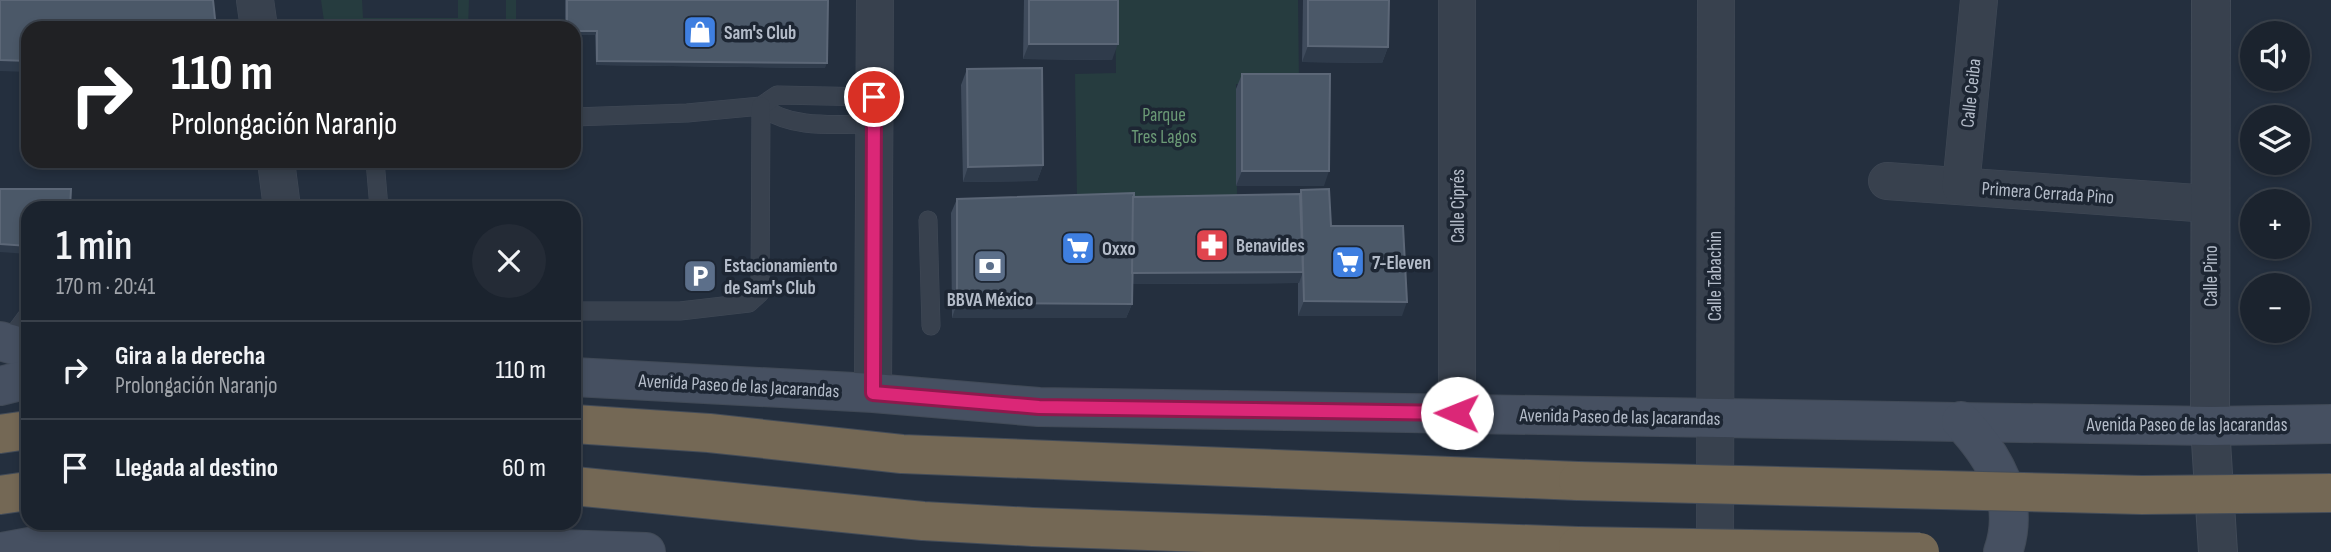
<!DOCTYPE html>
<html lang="es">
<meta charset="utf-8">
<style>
:root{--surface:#1b232e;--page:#242b36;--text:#f1f3f6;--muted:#a0a4aa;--line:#39404a}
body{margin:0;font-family:"Sofia Sans Condensed",sans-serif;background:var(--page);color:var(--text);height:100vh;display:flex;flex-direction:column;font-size:26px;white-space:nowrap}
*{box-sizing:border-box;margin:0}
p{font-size:23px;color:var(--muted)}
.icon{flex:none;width:38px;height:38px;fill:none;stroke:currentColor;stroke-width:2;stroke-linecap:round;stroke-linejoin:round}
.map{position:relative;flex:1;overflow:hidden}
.side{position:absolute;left:21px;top:201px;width:560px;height:329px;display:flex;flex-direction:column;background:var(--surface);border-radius:21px;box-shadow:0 4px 10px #0003,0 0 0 2px var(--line)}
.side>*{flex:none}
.top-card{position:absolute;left:21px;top:21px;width:560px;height:147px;border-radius:21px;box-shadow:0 4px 10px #0003,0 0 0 2px var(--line);background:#202124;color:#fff;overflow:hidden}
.buttons{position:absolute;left:2240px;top:21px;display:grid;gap:14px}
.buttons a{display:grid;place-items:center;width:70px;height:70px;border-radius:50%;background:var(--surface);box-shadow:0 4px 10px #0003,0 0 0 2px var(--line);font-size:35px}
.pin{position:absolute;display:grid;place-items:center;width:60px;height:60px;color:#fff;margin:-30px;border:4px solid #fff;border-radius:50%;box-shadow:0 2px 7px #0007}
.me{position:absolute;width:77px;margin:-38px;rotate:271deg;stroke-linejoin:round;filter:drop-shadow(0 0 5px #0008)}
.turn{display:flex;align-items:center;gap:24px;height:147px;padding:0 35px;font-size:32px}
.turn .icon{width:91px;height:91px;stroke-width:2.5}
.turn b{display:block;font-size:49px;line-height:60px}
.round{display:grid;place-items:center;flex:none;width:74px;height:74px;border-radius:37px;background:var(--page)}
.overview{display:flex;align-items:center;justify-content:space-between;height:119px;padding:0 35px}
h1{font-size:42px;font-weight:600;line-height:52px}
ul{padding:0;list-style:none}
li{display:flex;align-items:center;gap:21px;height:98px;padding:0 35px;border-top:2px solid var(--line)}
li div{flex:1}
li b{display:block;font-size:26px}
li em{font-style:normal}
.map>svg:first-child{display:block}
.green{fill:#263c3f}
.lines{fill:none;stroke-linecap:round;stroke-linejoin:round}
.service-casing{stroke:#414a57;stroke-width:19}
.minor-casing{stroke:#414a57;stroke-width:38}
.tertiary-casing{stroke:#414a57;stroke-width:40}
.secondary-casing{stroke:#414a57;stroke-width:40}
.motorway-casing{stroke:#434c59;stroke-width:40}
.service{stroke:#38414e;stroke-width:18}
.minor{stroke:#38414e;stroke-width:37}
.tertiary{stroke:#38414e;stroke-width:38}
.secondary{stroke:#465061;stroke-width:38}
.motorway{stroke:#746855;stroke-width:38}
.motorway-bridge-casing{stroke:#434c59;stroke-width:40;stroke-linecap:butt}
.motorway-bridge{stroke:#746855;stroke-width:38}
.wall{fill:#3f4b5c}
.shaded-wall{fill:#2f3b4b}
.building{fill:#4b5868;stroke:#5c6777;stroke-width:2}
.route-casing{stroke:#8e194d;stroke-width:18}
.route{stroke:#db2777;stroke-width:12}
.labels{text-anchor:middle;stroke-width:7;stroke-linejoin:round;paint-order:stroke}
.poi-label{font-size:19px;font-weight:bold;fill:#b4bcc9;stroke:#1d2633;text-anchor:start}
.street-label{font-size:19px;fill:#b4bcc9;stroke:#1d2633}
.park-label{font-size:19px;fill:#6b9a76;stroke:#1d2633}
</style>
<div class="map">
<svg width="2331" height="552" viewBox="0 0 2331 552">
<rect width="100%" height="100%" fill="#242f3e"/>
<g class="green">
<path d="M321,0H362L363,18H458V0H469L468,28H325Z"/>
<rect x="506" y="0" width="10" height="28"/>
<path d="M1115,0H1298L1299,83L1236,84L1237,195L1077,198L1075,74L1116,73Z"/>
</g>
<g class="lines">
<g class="service-casing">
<g id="service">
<path d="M761,106C790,130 838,124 874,124"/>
<path d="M574,117L687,113L761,106L777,95L874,97"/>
<path d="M375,161L379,208"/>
<path d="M928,220L931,326"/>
<path d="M574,311H680L749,303L760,293L761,106"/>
<path d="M7,343L28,315"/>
</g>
</g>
<g class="minor-casing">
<g id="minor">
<path d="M255,0L259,28"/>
<path d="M1457,0V413"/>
<path d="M276,161L282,208"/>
<path d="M1887,181L2210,204"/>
<path d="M1961,186L1979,0"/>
<path d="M873,393L875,0"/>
<path d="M1715,552L1716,0"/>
</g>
</g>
<g class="tertiary-casing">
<path id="tertiary" d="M2211,0L2210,426L2218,552"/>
</g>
<g class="secondary-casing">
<g id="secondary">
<path d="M0,341L28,349"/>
<path d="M574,377L873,393L1039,407L2210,426L2331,424"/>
<path d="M0,386L28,379"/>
<path d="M1961,421C1995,457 2021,501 2003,552"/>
<path d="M2,552L35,546L218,537L646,552"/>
</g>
</g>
<g class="motorway-casing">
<g id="motorway">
<path d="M574,424L709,433L902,454L1578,481"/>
<path d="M0,434L28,430"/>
<path d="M574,486L923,521L1033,527L1578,546"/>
<path d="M0,495L28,491"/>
</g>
</g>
<use href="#service" class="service"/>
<use href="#minor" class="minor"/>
<use href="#tertiary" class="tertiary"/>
<use href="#secondary" class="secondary"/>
<use href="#motorway" class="motorway"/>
<g class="motorway-bridge-casing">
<g id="motorway-bridge">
<path d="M1578,481L2142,495L2331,493"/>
<path d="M1578,546L1920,552"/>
</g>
</g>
<use href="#motorway-bridge" class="motorway-bridge"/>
</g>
<g class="wall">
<path d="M565,0H828L825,68L596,65L595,35H574V28H565Z"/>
<path d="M1024,0H1118L1112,60L1023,59Z"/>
<path d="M1303,0H1389L1388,47L1382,63L1302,62Z"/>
<path d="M967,69L1043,165L1037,181L963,182L961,85Z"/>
<path d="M1242,74L1324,186H1236V89Z"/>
<path d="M1301,190L1331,226L1402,316H1298V283L1132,284V304L1126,318H952L951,213L957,199L1300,194Z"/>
</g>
<g class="shaded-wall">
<path d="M574,31H597L595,35H574Z"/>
<path d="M1029,44H1118L1112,60L1023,59Z"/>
<path d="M1308,46L1388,47L1382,63L1302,62Z"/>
<path d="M0,60L28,61V72L0,71Z"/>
<path d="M597,61L827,63L825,68L596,65Z"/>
<path d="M1043,165L1037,181L963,182L968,167Z"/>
<path d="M1242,171H1329L1324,186H1236Z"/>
<path d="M0,244L28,246V254L0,252Z"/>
<path d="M1303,272L1299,283L1127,284L1131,273Z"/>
<path d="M1304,301L1407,302L1402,316H1298Z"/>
<path d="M957,303L1132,304L1126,318H952Z"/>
</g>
<g class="building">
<path d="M0,0H213L216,28H28V61L0,60Z"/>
<path d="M567,0H828L827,63L597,61V31H574V28H567Z"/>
<rect x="1029" y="0" width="89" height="44"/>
<path d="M1308,0H1389L1388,47L1308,46Z"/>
<path d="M1042,68L1043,165L968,167L967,69Z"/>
<path d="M1242,74H1330L1329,171H1242Z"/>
<path d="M0,189H71L70,208H28V246L0,244Z"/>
<path d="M1329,189L1331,226H1403L1407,302L1304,301L1301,190Z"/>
<path d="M1134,193L1132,304L957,303V199Z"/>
<path d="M1300,194L1303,272L1132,273L1133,197Z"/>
</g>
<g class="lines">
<g class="route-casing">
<path id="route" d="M874,97L873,393L1039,407L1457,413"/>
</g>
<use href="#route" class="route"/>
</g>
<defs>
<g id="shop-square" transform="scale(1.75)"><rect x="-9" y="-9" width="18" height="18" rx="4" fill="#3f7fe0" stroke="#1d2633"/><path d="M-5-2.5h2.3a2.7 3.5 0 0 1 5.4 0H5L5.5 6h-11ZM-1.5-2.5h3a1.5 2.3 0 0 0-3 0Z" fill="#fff"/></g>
<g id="pharmacy-square" transform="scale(1.75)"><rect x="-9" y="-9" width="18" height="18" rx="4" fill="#e0444e" stroke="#1d2633"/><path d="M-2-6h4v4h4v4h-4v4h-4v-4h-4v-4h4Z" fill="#fff"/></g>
<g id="supermarket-square" transform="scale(1.75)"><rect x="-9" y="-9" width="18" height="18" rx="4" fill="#3f7fe0" stroke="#1d2633"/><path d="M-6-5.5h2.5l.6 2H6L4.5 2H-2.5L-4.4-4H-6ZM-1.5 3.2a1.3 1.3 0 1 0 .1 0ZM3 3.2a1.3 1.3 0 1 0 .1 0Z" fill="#fff"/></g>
<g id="bank-square" transform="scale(1.75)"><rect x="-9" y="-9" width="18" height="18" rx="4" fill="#5c6f8a" stroke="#1d2633"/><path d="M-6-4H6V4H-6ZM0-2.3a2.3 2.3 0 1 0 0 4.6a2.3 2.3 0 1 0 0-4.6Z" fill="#fff"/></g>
<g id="parking-square" transform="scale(1.75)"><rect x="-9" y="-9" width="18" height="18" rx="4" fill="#5c6f8a" stroke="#1d2633"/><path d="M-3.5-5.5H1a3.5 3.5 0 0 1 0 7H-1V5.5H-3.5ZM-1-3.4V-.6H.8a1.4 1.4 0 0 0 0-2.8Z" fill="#fff"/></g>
</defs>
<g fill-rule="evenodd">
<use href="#shop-square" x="700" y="32"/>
<use href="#pharmacy-square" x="1212" y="245"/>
<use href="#supermarket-square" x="1078" y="248"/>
<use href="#supermarket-square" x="1348" y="262"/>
<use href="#bank-square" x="990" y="266"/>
<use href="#parking-square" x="700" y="276"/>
</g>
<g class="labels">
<g class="poi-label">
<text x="724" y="39">Sam's Club</text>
<text x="1236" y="252">Benavides</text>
<text x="1102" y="255">Oxxo</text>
<text x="1372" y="269">7-Eleven</text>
<text x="724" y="272">Estacionamiento<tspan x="724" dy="22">de Sam's Club</tspan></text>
<text x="990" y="306" text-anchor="middle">BBVA México</text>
</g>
<g class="street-label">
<text transform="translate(1970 93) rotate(-84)" y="7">Calle Ceiba</text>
<text transform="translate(2048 192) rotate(4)" y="7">Primera Cerrada Pino</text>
<text transform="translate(1457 206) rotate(-90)" y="7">Calle Ciprés</text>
<text transform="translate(1714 276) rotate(-90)" y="7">Calle Tabachin</text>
<text transform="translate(2210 276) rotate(-90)" y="7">Calle Pino</text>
<text transform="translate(739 385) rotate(3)" y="7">Avenida Paseo de las Jacarandas</text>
<text transform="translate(1620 416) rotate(1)" y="7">Avenida Paseo de las Jacarandas</text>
<text x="2187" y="431">Avenida Paseo de las Jacarandas</text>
</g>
<g class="park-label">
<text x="1164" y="121">Parque<tspan x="1164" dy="22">Tres Lagos</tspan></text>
</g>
</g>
</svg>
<div class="buttons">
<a><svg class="icon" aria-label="sound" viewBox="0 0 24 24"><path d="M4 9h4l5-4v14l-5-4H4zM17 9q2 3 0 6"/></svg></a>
<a><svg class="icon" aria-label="layers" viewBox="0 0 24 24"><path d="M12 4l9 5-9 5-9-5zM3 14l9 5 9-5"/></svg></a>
<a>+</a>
<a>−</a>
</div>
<div class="pin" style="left:874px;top:97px;background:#d93025"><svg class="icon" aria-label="arrive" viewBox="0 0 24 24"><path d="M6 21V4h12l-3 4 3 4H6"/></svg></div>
<svg class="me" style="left:1457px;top:413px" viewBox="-20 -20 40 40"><circle r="19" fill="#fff"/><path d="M0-13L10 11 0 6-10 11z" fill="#db2777"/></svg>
<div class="top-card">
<div class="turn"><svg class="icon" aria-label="right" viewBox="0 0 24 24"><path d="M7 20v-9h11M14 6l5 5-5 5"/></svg><div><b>110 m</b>Prolongación Naranjo</div></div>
</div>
<section class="side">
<div class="overview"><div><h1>1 min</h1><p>170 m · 20:41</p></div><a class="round"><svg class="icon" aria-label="close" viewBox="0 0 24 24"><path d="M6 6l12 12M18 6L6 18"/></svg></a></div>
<ul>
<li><svg class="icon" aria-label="right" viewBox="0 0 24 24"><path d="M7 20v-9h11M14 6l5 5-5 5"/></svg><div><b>Gira a la derecha</b><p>Prolongación Naranjo</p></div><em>110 m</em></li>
<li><svg class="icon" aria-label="arrive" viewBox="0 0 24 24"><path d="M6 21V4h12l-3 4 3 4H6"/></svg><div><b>Llegada al destino</b></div><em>60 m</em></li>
</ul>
</section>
</div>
